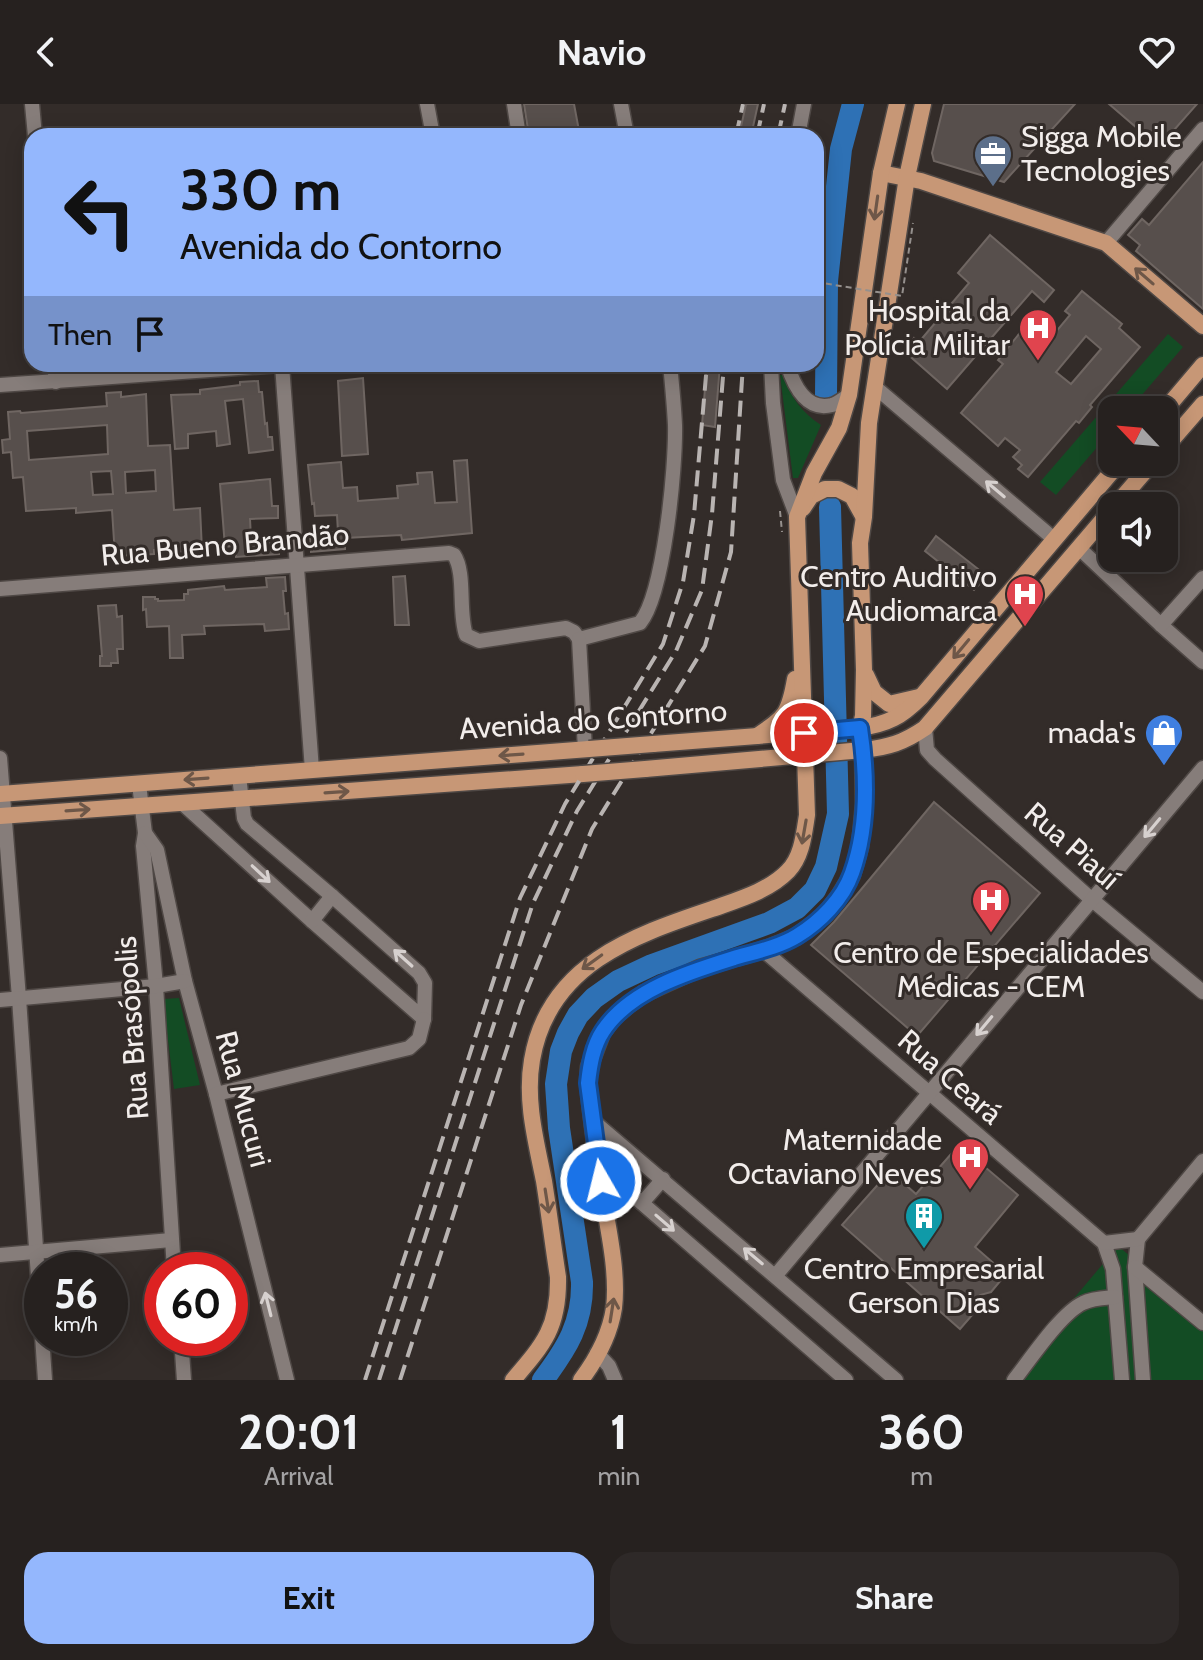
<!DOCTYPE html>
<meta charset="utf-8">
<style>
:root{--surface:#26211f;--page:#2e2928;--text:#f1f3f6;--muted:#a4a3a4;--line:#423e3d;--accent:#94b7fd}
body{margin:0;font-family:Cabin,sans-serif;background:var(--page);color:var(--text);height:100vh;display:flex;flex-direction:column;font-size:30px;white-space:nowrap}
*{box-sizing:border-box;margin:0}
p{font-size:26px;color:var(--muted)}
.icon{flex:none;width:44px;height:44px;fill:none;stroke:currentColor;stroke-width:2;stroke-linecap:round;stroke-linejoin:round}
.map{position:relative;height:1276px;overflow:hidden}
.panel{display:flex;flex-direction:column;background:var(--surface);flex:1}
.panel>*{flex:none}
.guide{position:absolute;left:24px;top:24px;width:800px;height:244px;border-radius:24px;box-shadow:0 4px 20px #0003,0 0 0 2px var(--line);background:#94b7fd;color:#111;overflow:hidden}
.needle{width:52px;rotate:296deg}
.controls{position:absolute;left:1098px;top:292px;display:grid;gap:16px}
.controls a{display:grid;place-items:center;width:80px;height:80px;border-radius:16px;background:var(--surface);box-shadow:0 4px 20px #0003,0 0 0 2px var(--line);font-size:40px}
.speed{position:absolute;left:24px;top:1148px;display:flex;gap:16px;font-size:40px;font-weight:700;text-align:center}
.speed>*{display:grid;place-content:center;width:104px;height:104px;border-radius:50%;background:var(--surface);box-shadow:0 4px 20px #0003,0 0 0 2px var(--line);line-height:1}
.speed small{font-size:20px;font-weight:400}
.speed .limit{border:12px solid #d22;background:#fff;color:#111}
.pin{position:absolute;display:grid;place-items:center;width:68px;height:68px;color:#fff;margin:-34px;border:4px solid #fff;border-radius:50%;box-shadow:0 2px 8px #0007}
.me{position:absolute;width:88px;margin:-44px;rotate:352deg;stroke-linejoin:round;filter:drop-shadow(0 0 6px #0008)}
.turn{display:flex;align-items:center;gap:28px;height:168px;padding:0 24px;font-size:36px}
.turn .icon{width:104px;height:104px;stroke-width:2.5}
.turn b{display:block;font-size:56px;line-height:68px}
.then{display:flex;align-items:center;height:76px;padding:0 24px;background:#0003;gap:16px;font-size:30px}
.eta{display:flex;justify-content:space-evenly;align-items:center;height:136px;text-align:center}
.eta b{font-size:48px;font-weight:800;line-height:56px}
.button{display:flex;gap:16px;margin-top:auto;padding:16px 24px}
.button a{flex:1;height:92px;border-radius:24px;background:var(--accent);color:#111;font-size:32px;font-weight:800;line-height:92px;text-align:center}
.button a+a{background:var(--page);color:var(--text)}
header{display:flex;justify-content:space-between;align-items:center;height:104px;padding:0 24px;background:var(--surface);font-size:36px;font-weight:800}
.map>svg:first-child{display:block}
.green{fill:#134c24}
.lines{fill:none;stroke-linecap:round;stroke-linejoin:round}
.river{stroke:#2e71b5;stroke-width:22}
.building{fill:#574f4c;stroke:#6f6662;stroke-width:2;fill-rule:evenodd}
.minor-casing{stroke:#4f4845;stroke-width:17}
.major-casing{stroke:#4f4845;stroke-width:19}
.path{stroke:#95908d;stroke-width:2;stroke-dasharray:6 4;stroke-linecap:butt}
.minor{stroke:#867d7a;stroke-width:14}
.major{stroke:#c79776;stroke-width:16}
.rail{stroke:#b9b4b2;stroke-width:4;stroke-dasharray:16 8;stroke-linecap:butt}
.major-bridge-casing{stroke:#4f4845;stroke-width:19;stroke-linecap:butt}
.path-bridge{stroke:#95908d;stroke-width:2;stroke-dasharray:6 4;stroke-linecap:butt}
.major-bridge{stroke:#c79776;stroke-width:16}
.oneway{stroke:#6e5748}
.oneway2{stroke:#d7d1cf}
.route-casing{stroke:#114b97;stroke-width:20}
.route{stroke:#1a73e8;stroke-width:14}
.labels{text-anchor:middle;stroke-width:6;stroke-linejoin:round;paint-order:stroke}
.poi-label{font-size:30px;fill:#f2edeb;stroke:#332c29;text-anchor:end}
.street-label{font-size:30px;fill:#f2edeb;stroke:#332c29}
</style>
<header><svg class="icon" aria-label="back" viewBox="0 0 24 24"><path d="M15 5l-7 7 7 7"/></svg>Navio<svg class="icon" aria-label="heart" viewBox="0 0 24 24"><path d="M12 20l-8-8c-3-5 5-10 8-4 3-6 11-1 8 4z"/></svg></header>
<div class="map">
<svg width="1203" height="1276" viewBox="0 0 1203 1276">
<rect width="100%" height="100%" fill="#332c29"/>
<g class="green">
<path d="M1168,230L1183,243L1129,306H1112V326L1056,391L1040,378Z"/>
<path d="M780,271H783C790,292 802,309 821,321L798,374H793Z"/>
<path d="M179,894L200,981L174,985L163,895Z"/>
<path d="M1118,1142L1203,1213V1276H1005Z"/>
</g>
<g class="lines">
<g class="river">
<path d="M826,291L827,177L841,45L853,0"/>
<path d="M543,1276C567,1244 583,1219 582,1178L559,1024L556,980L561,947L568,929L578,911L594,894L618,877L652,861L769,819L797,804L815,786L826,763L838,710L830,403"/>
</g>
</g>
<g class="building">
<path d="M524,0H574L580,32H529Z"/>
<path d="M746,0H758L751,32H739Z"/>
<path d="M944,0H1075L1004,78L934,57L932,49Z"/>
<path d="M1109,0H1197L1159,43Z"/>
<path d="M1203,58V205L1136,147L1140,141L1128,131L1142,115L1149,121Z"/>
<path d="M990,131L1054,186L1044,198L1032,187L947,285L904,247L914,234L919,238L969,179L958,169Z"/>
<path d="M1082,187L1122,220L1119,224L1140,243L1090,301L1092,303L1079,319L1076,317L1028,373L1018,365L1022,361L1013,353L1020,346L1005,334L998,342L961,309L1003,260L998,256L1019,230L1040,247L1070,211L1065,207ZM1086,232L1101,245L1071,280L1056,268Z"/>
<path d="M707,260H720L715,323L702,321Z"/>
<path d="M363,274L368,350L342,352L338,277Z"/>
<path d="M258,277L259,288H262L265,320L267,319L268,333H272L273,346L249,349L243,295L225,297L230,340L217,342L216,327L188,330V344L175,345L171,291L200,290V286L240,281V278Z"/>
<path d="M121,288V293L146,290L148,342L170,341L174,406L200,404L202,446L173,448V445L154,446V450L115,452L112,406L76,409V404L26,407L23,373L13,374L11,348L3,349L2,336L10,335L8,308L20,307L21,309L107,302L106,289ZM107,321L108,350L29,356L27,327ZM155,366L156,387L126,389L125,368ZM111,367L113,390L93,391L91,368Z"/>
<path d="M467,356L472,429L402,436L401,431L345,434V445L311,448L310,430L338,428L337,411L315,412L314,399L312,400L308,361L341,358L343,384L357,383L358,397L398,394L397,382L418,380L417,369L432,368L435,399L457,398L454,357Z"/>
<path d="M270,375L272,402H278V414L250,415L251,434L278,432L279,450L236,453V447H232V442L225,443L220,380Z"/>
<path d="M936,432L987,472L974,486L925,447Z"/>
<path d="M405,472L409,521H395L393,473Z"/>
<path d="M285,473L286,487H283L285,510L288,509L289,525L265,527L264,520L204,522L205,530L182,531L183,554H170L169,522L147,523L146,505L143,506V493H155V495H158V497L184,496V490H188V486L224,482L225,486L267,483L266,474Z"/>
<path d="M116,501L117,513L122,512L123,545H117L118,559H111V562H100V552H102L98,502Z"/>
<path d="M934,698L1040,789L917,932L811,841L834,818Z"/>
<path d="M959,1041L1018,1091L975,1143L1006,1170L991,1188L980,1191L975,1198L973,1210L960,1225L842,1121L890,1067L916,1090Z"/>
</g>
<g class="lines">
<g class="minor-casing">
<g id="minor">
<path d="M32,0L35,32"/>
<path d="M427,0L433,32"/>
<path d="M514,0L519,32"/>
<path d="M621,0L627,32"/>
<path d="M798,32L804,0"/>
<path d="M1106,139L1203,25"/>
<path d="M54,260L56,278"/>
<path d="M771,260L773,299L783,376L797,413"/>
<path d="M787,260C793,279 805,308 832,301C838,299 844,294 849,291"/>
<path d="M282,261L312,666"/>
<path d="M0,281L294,260"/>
<path d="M875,283L1054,435"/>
<path d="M1079,444L1161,521L1203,558"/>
<path d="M0,485L449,449L454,451C466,469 458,508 466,531L479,537L566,524L574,528L579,535"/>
<path d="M1161,521L1203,474"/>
<path d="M579,535L640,519C664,490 676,362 675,321C674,301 672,280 670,260"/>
<path d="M579,535L585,646"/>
<path d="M925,624L927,646L935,655L1091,795L1203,888"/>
<path d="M0,654L19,894L45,1276"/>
<path d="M139,680L145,729L143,742L156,882L174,1166"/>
<path d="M182,699L312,817L424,915L425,879L419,869L332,792L247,720L244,714L239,672"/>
<path d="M145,729L157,746L185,877L216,990L287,1276"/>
<path d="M312,817L332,792"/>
<path d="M763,846L1104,1139L1113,1165L1122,1276"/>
<path d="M0,896L156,882L185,877"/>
<path d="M216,990L409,944L419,935L424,915"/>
<path d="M592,1016L896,1276"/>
<path d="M601,1077L628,1087L846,1276"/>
<path d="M642,1099L663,1075"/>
<path d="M1138,1135L1135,1163L1143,1276"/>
<path d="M1138,1135L1203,1057"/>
<path d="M1104,1139L1138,1135"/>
<path d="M0,1151L171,1136"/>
<path d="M1135,1163L1203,1219"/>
<path d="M776,1171L1203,664"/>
<path d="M181,1234L184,1276"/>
<path d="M597,1249L609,1262L615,1276"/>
<path d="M1014,1276C1030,1256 1061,1209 1083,1199C1093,1194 1105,1194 1115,1193"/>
</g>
</g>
<g class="major-casing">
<g id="major">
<path d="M881,69L921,77L1106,139L1203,222"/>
<path d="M1164,307L1203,261"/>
<path d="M1164,345L1203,300"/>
<path d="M1115,402L1153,358"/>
<path d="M803,404L811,392L825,385H838L852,392L863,412"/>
<path d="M866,571L874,588L889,600L919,593"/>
<path d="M757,632C785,613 789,610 795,575"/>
<path d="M653,640L860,624C888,620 901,613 921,593L1120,358"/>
<path d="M645,665L863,646C889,643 903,639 925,624L1112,405"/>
<path d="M0,690L589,645"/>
<path d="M0,712L583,670"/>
<path d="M513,1276C544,1240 559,1223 558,1173C553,1141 549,1108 544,1077C536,1037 525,997 532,956C548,861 632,832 712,805C737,796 769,787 788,767C802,753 804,730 807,711L797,413L814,369L839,324L849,291L881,69L897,0"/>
<path d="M581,1276C596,1256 610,1230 614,1204C618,1169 609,1129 603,1094C597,1056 592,1017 588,979L589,963L602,929L613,914L627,902L643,890L700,864L763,846L796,833L825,811L840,791L852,771L860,743L864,700L863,646L860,624L863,612L864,566L860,439L864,413L869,319L907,73L923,0"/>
</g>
</g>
<path class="path" d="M780,407L782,428"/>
<use href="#minor" class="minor"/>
<use href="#major" class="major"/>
<g class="rail">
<path d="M736,32L743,0"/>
<path d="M757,32L764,0"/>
<path d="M778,32L785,0"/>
<path d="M365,1276L520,794L565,700L663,540L683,478L694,411L707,260"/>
<path d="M379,1276L533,799L577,707L676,547L702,486L712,410L724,260"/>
<path d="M400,1276L521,901L592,725L705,542L731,448L743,260"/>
</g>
<g class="major-bridge-casing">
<g id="major-bridge">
<path d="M589,645L653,640"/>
<path d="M583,670L645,665"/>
</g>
</g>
<path class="path-bridge" d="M816,178L902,192L913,119"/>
<use href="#major-bridge" class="major-bridge"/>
</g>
<defs><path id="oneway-shaft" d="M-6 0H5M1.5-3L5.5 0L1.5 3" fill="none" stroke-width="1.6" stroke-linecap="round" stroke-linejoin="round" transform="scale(2)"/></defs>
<g class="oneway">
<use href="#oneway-shaft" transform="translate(876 104) rotate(98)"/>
<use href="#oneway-shaft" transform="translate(1144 172) rotate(-139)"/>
<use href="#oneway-shaft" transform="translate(961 545) rotate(130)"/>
<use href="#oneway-shaft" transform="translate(511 651) rotate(176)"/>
<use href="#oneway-shaft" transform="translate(196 675) rotate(176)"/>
<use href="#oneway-shaft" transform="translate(337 688) rotate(-4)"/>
<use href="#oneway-shaft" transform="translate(78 706) rotate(-4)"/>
<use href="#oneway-shaft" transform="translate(804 728) rotate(100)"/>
<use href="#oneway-shaft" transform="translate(592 858) rotate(144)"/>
<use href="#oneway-shaft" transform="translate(547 1097) rotate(81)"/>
<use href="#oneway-shaft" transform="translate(612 1206) rotate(-81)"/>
</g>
<g class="oneway2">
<use href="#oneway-shaft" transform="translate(995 385) rotate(-140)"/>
<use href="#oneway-shaft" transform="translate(1152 724) rotate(130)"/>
<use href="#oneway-shaft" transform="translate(261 770) rotate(43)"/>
<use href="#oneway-shaft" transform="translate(403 854) rotate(-138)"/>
<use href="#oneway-shaft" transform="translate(984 922) rotate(130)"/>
<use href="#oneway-shaft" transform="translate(665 1119) rotate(41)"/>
<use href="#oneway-shaft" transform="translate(753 1152) rotate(-140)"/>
<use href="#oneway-shaft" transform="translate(268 1200) rotate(-104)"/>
</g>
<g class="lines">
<g class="route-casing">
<path id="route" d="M601,1077L588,979C590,961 593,942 603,927C630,886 689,868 734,854C755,848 779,843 797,832C820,818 843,795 852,769C868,724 867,670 860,624L804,629"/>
</g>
<use href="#route" class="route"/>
</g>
<defs>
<g id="office-pin" transform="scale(2)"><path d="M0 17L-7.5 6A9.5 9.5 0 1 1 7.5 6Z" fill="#5c6f8a" stroke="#332c29"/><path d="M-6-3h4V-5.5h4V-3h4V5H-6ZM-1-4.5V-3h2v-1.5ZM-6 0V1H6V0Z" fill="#fff"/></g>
<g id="hospital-pin" transform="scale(2)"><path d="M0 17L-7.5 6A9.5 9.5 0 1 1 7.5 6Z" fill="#e0444e" stroke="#332c29"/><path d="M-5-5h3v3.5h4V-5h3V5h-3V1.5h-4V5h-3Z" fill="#fff"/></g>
<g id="shop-pin" transform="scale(2)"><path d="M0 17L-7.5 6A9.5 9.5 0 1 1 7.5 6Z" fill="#3f7fe0" stroke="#332c29"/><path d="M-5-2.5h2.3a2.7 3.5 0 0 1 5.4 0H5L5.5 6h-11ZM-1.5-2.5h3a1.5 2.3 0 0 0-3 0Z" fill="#fff"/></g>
<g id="building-pin" transform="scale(2)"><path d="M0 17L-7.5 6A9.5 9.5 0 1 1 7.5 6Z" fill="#0f9aa8" stroke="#332c29"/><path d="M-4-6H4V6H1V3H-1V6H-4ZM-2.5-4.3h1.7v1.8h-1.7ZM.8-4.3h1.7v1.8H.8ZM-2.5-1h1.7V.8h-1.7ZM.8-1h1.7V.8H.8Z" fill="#fff"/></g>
</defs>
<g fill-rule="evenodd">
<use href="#office-pin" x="993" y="50"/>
<use href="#hospital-pin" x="1038" y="224"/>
<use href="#hospital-pin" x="1025" y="490"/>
<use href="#shop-pin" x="1164" y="629"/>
<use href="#hospital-pin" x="991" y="796"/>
<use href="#hospital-pin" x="970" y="1053"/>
<use href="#building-pin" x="924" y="1112"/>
</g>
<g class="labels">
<g class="poi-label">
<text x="1021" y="43" text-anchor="start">Sigga Mobile<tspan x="1021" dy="34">Tecnologies</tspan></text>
<text x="1010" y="217">Hospital da<tspan x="1010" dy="34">Polícia Militar</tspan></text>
<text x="997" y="483">Centro Auditivo<tspan x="997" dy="34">Audiomarca</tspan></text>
<text x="1136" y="639">mada's</text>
<text x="991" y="859" text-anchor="middle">Centro de Especialidades<tspan x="991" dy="34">Médicas - CEM</tspan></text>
<text x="942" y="1046">Maternidade<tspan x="942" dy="34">Octaviano Neves</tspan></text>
<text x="924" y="1175" text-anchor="middle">Centro Empresarial<tspan x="924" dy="34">Gerson Dias</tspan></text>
</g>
<g class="street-label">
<text transform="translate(225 441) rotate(-5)" y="10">Rua Bueno Brandão</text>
<text transform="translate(593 616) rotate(-4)" y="10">Avenida do Contorno</text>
<text transform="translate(1072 742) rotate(41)" y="10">Rua Piauí</text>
<text transform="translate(132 924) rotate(-94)" y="10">Rua Brasópolis</text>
<text transform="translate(950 973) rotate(41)" y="10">Rua Ceará</text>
<text transform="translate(243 995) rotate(75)" y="10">Rua Mucuri</text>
</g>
</g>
</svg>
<div class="controls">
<a><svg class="needle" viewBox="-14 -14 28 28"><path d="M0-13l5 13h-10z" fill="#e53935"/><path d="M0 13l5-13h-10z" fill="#a4a3a4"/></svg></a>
<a><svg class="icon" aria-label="sound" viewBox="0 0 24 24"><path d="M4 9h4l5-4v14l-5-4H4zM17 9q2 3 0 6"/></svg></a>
</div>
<div class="speed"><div>56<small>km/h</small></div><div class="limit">60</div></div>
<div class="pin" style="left:804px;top:629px;background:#d93025"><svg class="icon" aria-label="arrive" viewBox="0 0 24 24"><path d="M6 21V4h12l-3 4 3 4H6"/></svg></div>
<svg class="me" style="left:601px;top:1077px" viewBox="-20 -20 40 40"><circle r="17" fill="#1a73e8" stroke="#fff" stroke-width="3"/><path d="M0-11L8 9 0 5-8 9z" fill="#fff"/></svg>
<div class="guide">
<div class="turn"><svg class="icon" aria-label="left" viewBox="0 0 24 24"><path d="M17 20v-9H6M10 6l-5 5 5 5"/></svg><div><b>330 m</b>Avenida do Contorno</div></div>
<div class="then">Then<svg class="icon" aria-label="arrive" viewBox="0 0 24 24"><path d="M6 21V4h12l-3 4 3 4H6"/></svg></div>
</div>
</div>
<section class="panel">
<div class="eta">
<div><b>20:01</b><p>Arrival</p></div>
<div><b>1</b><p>min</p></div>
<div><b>360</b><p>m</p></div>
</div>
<div class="button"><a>Exit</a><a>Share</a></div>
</section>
